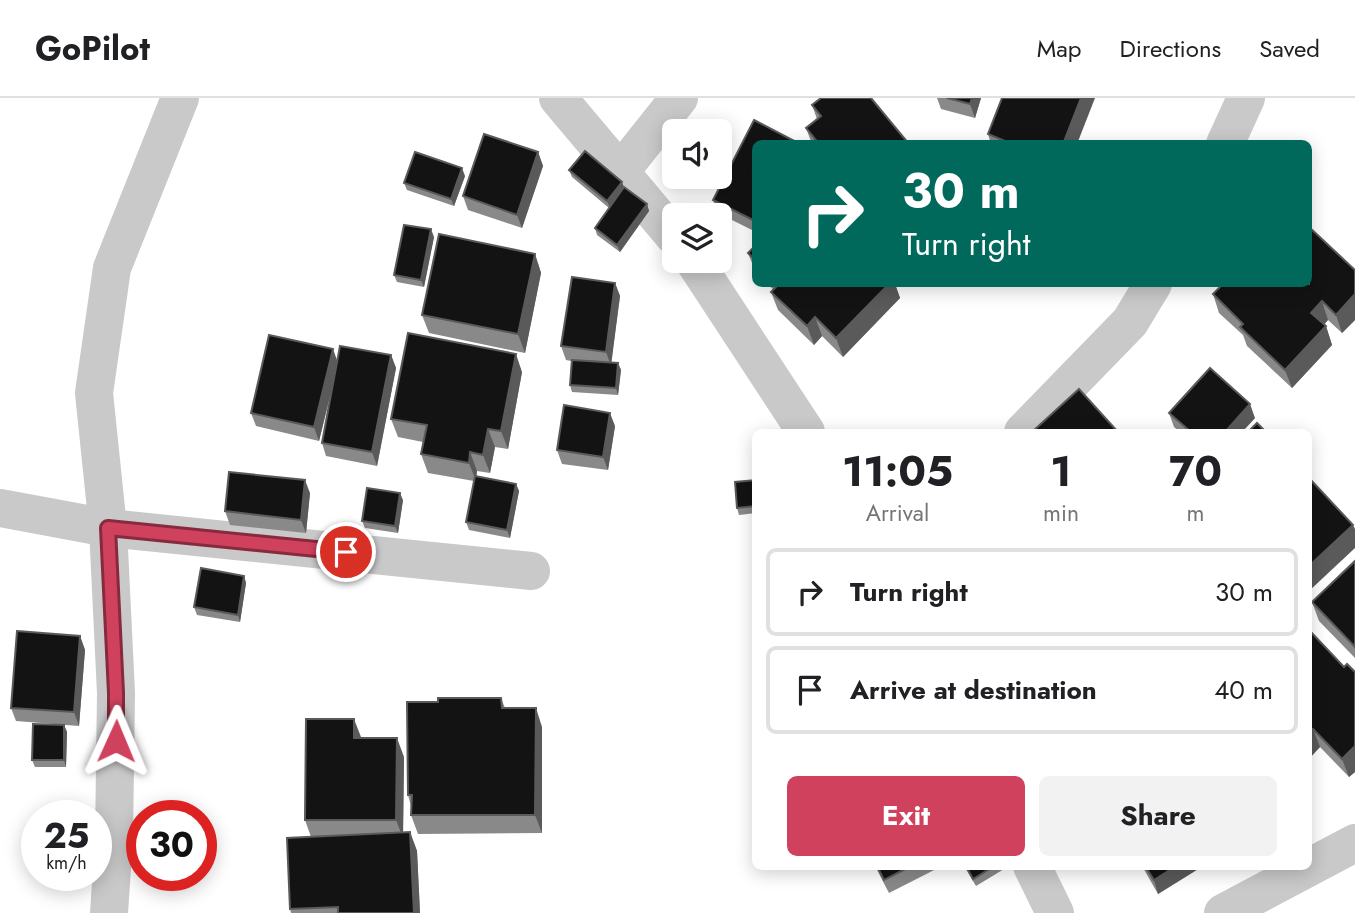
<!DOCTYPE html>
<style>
:root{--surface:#fff;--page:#f2f2f2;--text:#202124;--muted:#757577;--line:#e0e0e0;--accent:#d0415e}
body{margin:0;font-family:Jost,sans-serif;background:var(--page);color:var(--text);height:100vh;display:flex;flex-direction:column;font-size:26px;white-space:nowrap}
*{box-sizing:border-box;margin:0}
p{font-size:23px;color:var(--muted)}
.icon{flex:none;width:38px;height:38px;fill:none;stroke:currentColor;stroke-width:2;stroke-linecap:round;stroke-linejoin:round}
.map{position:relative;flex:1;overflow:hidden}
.details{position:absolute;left:752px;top:331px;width:560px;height:441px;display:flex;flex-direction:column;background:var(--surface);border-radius:10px;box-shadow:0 4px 18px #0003}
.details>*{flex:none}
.guide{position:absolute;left:752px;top:42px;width:560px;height:147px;border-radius:10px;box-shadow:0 4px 18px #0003;background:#00695c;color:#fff;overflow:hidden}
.fabs{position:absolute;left:662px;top:21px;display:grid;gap:14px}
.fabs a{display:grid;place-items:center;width:70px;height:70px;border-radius:10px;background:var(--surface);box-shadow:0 4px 18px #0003;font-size:35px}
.speed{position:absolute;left:21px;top:702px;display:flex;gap:14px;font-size:35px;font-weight:700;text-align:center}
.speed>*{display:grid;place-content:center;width:91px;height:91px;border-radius:50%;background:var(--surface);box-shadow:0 4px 18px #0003;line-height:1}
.speed small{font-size:18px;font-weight:400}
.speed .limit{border:10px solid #d22;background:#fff;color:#111}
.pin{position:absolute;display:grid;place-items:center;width:60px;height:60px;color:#fff;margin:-30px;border:4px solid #fff;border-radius:50%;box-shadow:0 2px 7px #0007}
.me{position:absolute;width:77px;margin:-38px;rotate:1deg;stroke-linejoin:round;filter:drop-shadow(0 0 5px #0008)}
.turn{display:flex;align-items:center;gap:24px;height:147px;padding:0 35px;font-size:32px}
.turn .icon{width:91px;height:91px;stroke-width:2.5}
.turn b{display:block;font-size:49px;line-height:60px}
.eta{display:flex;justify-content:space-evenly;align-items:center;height:119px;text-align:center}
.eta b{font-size:42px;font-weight:700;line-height:49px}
.cta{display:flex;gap:14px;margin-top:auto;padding:14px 35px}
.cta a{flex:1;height:80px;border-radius:10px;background:var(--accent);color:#fff;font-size:28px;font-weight:700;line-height:80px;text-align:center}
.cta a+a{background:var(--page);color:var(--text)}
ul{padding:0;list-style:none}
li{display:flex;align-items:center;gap:21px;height:88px;margin:0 14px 10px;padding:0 21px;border:4px solid var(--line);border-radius:10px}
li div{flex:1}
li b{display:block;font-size:26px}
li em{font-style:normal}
header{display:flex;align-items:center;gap:42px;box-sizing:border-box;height:98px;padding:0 35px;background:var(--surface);border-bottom:2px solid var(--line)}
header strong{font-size:33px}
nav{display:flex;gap:38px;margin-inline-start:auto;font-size:24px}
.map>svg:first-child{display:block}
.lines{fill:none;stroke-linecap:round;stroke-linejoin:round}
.minor{stroke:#c9c9c9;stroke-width:38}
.wall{fill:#898989}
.shaded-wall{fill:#5a5a5a}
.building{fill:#131313;stroke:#5a5a5a;stroke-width:2}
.route-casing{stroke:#872a3d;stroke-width:18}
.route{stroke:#d0415e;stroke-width:12}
</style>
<header>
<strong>GoPilot</strong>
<nav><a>Map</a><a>Directions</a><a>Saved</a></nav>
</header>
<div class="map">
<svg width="1355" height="815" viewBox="0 0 1355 815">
<rect width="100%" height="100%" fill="#fff"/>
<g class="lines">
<g class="minor">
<path d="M558,0L674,138"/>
<path d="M1225,46L1246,0"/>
<path d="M620,74L679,0"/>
<path d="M694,163L806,334"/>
<path d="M1023,334L1130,224L1153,186"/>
<path d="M0,410L108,430L531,473"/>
<path d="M1032,768L1055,815"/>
<path d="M109,815L114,740L116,595L108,430L94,295L112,170L180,0"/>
<path d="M1223,815L1355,745"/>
</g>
</g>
<g class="wall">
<path d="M937,0H981L975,20L941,11Z"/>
<path d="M812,7L909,46H812L806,30L817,21Z"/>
<path d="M988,36L1077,46H991Z"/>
<path d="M756,46V134L718,115L713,102Z"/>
<path d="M538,54L543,68L522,130L468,112L463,98Z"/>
<path d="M569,72L624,89L647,106L649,113L620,154L597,137L595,130L609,110L572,79Z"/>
<path d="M465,78L454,108L407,92L404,85Z"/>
<path d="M434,139L424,189L397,184L394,177Z"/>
<path d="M756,147V175L748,155Z"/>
<path d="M535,156L541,175L525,255L429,235L422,217Z"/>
<path d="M1355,172V222L1342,235L1328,222L1324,227L1326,228L1332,247L1292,290L1247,248L1243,237L1219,215L1213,196Z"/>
<path d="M615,185L620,198L611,264L618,265L621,272L618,297L572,294L570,287L571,263L566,262L561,248Z"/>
<path d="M767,186H895L900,200L843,259L822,238L814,247L778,212L771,194L773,191Z"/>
<path d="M391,257L396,270L377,368L326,358L322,345L332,291L319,343L256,328L251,315L337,263Z"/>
<path d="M522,274L508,351L495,349L490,375L477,373L476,378L516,386L519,393L510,440L469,432L466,424L474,383L428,375L421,356L423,344L398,339L391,321Z"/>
<path d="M1169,315L1255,320L1242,334H1180L1174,329Z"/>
<path d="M615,328L608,372L562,366L557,352Z"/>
<path d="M756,382V415L739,417L737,410Z"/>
<path d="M310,395L306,435L230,427L225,413Z"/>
<path d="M403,402L398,435L365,430L362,423Z"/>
<path d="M1355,463V560L1319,523L1312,504Z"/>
<path d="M244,478L246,485L240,524L197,517L194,509Z"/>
<path d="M1309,532L1344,569L1355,574V674L1349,679L1320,649L1309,659Z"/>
<path d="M80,538L85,552L79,628L16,623L11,610Z"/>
<path d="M501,600L505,610L542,629V735L418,736L411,717V708L408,697L438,604Z"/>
<path d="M64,627L67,634L66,669H35L32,662Z"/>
<path d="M361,640L404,659L403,735L410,734L417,753L420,815H291L290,811L311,739L305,722Z"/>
<path d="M875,768H942L889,795Z"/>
<path d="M964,768H1009L976,788Z"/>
<path d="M1142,768H1203L1158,796Z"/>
</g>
<g class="shaded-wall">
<path d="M972,0H981L975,20L970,6Z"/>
<path d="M1081,0H1095L1077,46H1063Z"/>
<path d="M538,54L543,68L522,130L517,117Z"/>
<path d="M462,70L465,78L454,108L451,101Z"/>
<path d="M622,84L625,92L610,110L607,103Z"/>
<path d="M647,106L649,113L620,154L617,147Z"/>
<path d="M431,131L434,139L424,189L421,182Z"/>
<path d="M535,156L541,175L525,255L518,236Z"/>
<path d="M615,185L620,198L611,268L606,254Z"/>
<path d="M889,186H895L900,200L843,259L836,240Z"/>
<path d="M1355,196V222L1342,235L1336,217Z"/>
<path d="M1322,203L1328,222L1317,234L1311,215Z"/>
<path d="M815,219L822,238L814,247L807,228Z"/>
<path d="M1326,228L1332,247L1292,290L1285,272Z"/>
<path d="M333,251L338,265L319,343L314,329Z"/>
<path d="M516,256L522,274L508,351L501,333Z"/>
<path d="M391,257L396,270L377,368L372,354Z"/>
<path d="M618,265L621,272L618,297L616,290Z"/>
<path d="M1250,306L1255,320L1242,334H1225Z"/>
<path d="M610,315L615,328L608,372L603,359Z"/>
<path d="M488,331L495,349L490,375L483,357Z"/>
<path d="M470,354L477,373L476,383L469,365Z"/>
<path d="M305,382L310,395L306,435L301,422Z"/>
<path d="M516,386L519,393L510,440L507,432Z"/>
<path d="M400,395L403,402L398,435L395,428Z"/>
<path d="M1353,427L1355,431V450L1309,493V468Z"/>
<path d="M244,478L246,485L240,524L238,517Z"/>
<path d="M80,538L85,552L79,628L74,614Z"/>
<path d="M536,610L542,629V735L535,717Z"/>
<path d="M354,621L361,639V659L354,640Z"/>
<path d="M64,627L67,634L66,669L64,662Z"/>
<path d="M1313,631L1320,649L1310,660L1309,635Z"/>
<path d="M397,640L404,659L403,740L396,722Z"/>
<path d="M1355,648V674L1349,679L1342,661Z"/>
<path d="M410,734L417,753L420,815H414Z"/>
<path d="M1176,768H1203L1158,796L1154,782Z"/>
</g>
<g class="building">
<path d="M821,0H871L909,46H819L806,30L821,18L812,7Z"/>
<path d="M947,0H972L970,6Z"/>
<path d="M1002,0H1081L1063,46H1012L988,36Z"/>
<path d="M754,22L800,46H756V120L755,123L713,102Z"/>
<path d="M484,36L538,54L517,117L463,98Z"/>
<path d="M585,53L622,84L607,103L569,72Z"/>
<path d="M415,54L462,70L451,101L404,85Z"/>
<path d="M624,89L647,106L617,147L595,130Z"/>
<path d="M404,127L431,131L421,182L394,177Z"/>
<path d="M1309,129L1355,172V196L1336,217L1322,203L1311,215L1326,228L1285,272L1240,229L1243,226L1213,196L1223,186H1309Z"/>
<path d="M439,136L535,156L518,236L422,217Z"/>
<path d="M756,147V163L748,155Z"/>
<path d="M572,179L615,185L606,254L561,248Z"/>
<path d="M779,186H889L836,240L815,219L807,228L771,194Z"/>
<path d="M408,235L516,256L501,333L488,331L483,357L470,354L469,365L421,356L427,327L391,321Z"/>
<path d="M269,237L333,251L314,329L251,315Z"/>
<path d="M340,248L391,257L372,354L322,345Z"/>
<path d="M572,262L618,265L616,290L570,287Z"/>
<path d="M1210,270L1250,306L1225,334H1191L1169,315Z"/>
<path d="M1079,291L1118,334H1032Z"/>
<path d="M564,307L610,315L603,359L557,352Z"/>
<path d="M1257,325L1266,334H1248Z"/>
<path d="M229,374L305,382L301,422L225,413Z"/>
<path d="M475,378L516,386L507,432L466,424Z"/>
<path d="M1309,380L1353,427L1309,468Z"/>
<path d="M756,382V408L737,410L735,384Z"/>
<path d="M367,390L400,395L395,428L362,423Z"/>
<path d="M1355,463V549L1312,504Z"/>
<path d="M201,470L244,478L238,517L194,509Z"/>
<path d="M1309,532L1344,569L1347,566L1355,574V648L1342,661L1313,631L1309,635Z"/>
<path d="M17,533L80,538L74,614L11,610Z"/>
<path d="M438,600H501L502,610H536L535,717H411L412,697H408L407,604H438Z"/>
<path d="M306,621H354V640H397L396,722H305Z"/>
<path d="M33,626L64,627V662H32Z"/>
<path d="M410,734L414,815H338V809L290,811L287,740Z"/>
<path d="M877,768H911L884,782Z"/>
<path d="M966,768H994L973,781Z"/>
<path d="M1145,768H1176L1154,782Z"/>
</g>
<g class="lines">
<g class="route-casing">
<path id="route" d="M116,643V595L108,430L346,454"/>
</g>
<use href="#route" class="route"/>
</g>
</svg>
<div class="fabs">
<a><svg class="icon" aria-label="sound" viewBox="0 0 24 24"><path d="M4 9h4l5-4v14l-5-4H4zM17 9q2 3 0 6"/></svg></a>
<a><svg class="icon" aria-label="layers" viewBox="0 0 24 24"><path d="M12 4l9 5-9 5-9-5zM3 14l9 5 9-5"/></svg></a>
</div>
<div class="speed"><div>25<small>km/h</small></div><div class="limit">30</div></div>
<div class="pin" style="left:346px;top:454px;background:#d93025"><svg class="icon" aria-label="arrive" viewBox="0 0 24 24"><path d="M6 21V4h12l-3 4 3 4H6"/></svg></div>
<svg class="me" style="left:116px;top:643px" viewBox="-20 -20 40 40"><path d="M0-17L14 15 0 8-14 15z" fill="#d0415e" stroke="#fff" stroke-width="4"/></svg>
<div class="guide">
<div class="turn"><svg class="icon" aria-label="right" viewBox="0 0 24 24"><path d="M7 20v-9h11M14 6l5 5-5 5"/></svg><div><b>30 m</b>Turn right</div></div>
</div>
<section class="details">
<div class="eta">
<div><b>11:05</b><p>Arrival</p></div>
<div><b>1</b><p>min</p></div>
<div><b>70</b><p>m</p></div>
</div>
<ul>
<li><svg class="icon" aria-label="right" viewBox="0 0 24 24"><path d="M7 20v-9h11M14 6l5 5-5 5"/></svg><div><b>Turn right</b></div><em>30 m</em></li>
<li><svg class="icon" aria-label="arrive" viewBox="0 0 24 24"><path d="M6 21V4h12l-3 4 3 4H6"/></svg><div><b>Arrive at destination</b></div><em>40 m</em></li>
</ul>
<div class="cta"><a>Exit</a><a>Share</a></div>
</section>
</div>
